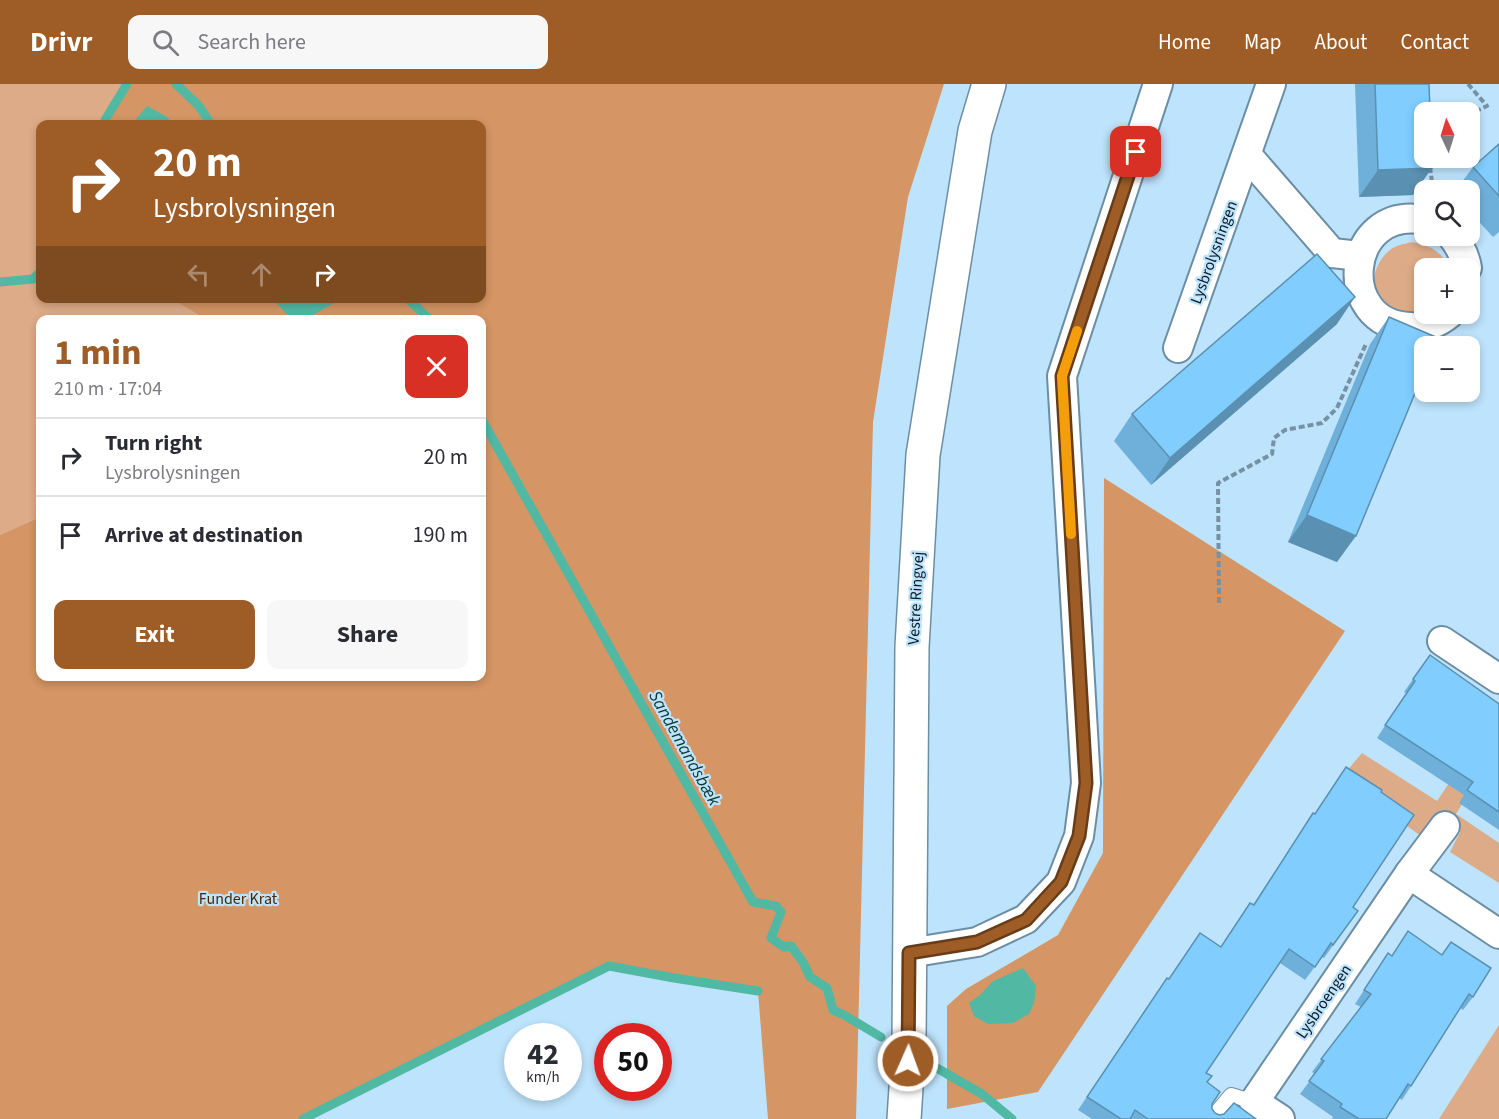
<!DOCTYPE html>
<meta charset="utf-8">
<style>
:root{--surface:#fff;--page:#f7f7f7;--text:#2b2b33;--muted:#7c7c81;--line:#e1e1e2;--accent:#9e5d27}
body{margin:0;font-family:"Source Sans 3",sans-serif;background:var(--page);color:var(--text);height:100vh;display:flex;flex-direction:column;font-size:22px;white-space:nowrap}
*{box-sizing:border-box;margin:0}
p{font-size:20px;color:var(--muted)}
.icon{flex:none;width:33px;height:33px;fill:none;stroke:currentColor;stroke-width:2;stroke-linecap:round;stroke-linejoin:round}
.map{position:relative;flex:1;overflow:hidden}
.details{position:absolute;left:36px;top:231px;width:450px;height:366px;display:flex;flex-direction:column;background:var(--surface);border-radius:12px;box-shadow:0 3px 9px #0003}
.details>*{flex:none}
.guide{position:absolute;left:36px;top:36px;width:450px;height:183px;border-radius:12px;box-shadow:0 3px 9px #0003;background:#9e5d27;color:#fff;overflow:hidden}
.needle{width:39px;rotate:356deg}
.tools{position:absolute;left:1414px;top:18px;display:grid;gap:12px}
.tools a{display:grid;place-items:center;width:66px;height:66px;border-radius:12px;background:var(--surface);box-shadow:0 3px 9px #0003;font-size:30px}
.speed{position:absolute;left:504px;top:939px;display:flex;gap:12px;font-size:30px;font-weight:700;text-align:center}
.speed>*{display:grid;place-content:center;width:78px;height:78px;border-radius:50%;background:var(--surface);box-shadow:0 3px 9px #0003;line-height:1}
.speed small{font-size:15px;font-weight:400}
.speed .limit{border:9px solid #d22;background:#fff;color:#111}
.pin{position:absolute;display:grid;place-items:center;width:51px;height:51px;color:#fff;margin:-26px;border-radius:12px;box-shadow:0 3px 9px #0006}
.me{position:absolute;width:66px;margin:-33px;rotate:2deg;stroke-linejoin:round;filter:drop-shadow(0 0 4px #0008)}
.turn{display:flex;align-items:center;gap:21px;height:126px;padding:0 18px;font-size:27px}
.turn .icon{width:78px;height:78px;stroke-width:2.5}
.turn b{display:block;font-size:42px;line-height:51px}
.lanes{display:flex;align-items:center;height:57px;padding:0 18px;background:#0003;justify-content:center;gap:30px;direction:ltr}
.lanes .off{opacity:.35}
.round{display:grid;place-items:center;flex:none;width:63px;height:63px;border-radius:12px;background:var(--page)}
.summary{display:flex;align-items:center;justify-content:space-between;height:102px;padding:0 18px}
h1{font-size:36px;font-weight:700;line-height:45px;color:var(--accent)}
.action{display:flex;gap:12px;margin-top:auto;padding:12px 18px}
.action a{flex:1;height:69px;border-radius:12px;background:var(--accent);color:#fff;font-size:24px;font-weight:700;line-height:69px;text-align:center}
.action a+a{background:var(--page);color:var(--text)}
ul{padding:0;list-style:none}
li{display:flex;align-items:center;gap:18px;height:78px;padding:0 18px;border-top:2px solid var(--line)}
li div{flex:1}
li b{display:block;font-size:22px}
li em{font-style:normal}
header{display:flex;align-items:center;gap:36px;box-sizing:border-box;height:84px;padding:0 30px;background:var(--accent);color:#fff}
header strong{font-size:28px}
nav{display:flex;gap:33px;margin-inline-start:auto;font-size:21px}
.search{width:420px;height:54px;background:var(--page);display:flex;align-items:center;gap:15px;box-sizing:border-box;padding:0 21px;border-radius:12px;color:var(--muted);font-size:22px}
.map>svg:first-child{display:block}
.green{fill:#ddab87}
.forest{fill:#d59564}
.water{fill:#51b8a3}
.lines{fill:none;stroke-linecap:round;stroke-linejoin:round}
.stream{stroke:#51b8a3;stroke-width:9}
.service-casing{stroke:#6c8ea5;stroke-width:16}
.minor-casing{stroke:#6c8ea5;stroke-width:32}
.secondary-casing{stroke:#6c8ea5;stroke-width:36}
.path{stroke:#7591a3;stroke-width:4;stroke-dasharray:6 3;stroke-linecap:butt}
.service{stroke:#fff;stroke-width:14}
.minor{stroke:#fff;stroke-width:28}
.secondary{stroke:#fff;stroke-width:33}
.wall{fill:#6fb0da}
.shaded-wall{fill:#5a90b1}
.building{fill:#81cdfd;stroke:#5a90b1;stroke-width:1.5}
.route-casing{stroke:#673c19;stroke-width:15}
.route{stroke:#9e5d27;stroke-width:10}
.slow{stroke:#f59e0b;stroke-width:10}
.labels{text-anchor:middle;stroke-width:4.5;stroke-linejoin:round;paint-order:stroke}
.street-label{font-size:16px;fill:#0b1922;stroke:#bee3fc}
.park-label{font-size:16px;fill:#4e2500;stroke:#bee3fc}
.water-label{font-size:18px;font-style:italic;fill:#083930;stroke:#bee3fc}
</style>
<header>
<strong>Drivr</strong>
<div class="search"><svg class="icon" aria-label="search" viewBox="0 0 24 24"><circle cx="10" cy="10" r="6"/><path d="M15 15l6 6"/></svg>Search here</div>
<nav><a>Home</a><a>Map</a><a>About</a><a>Contact</a></nav>
</header>
<div class="map">
<svg width="1499" height="1035" viewBox="0 0 1499 1035">
<rect width="100%" height="100%" fill="#bee3fc"/>
<g class="green">
<path d="M0,0H127L102,40H40V214L172,215L205,235L40,236V433L0,451Z"/>
<path d="M1412,158C1429,161 1442,167 1449,184H1425V230L1428,233L1390,228C1385,222 1379,215 1376,208C1370,195 1378,175 1390,166C1396,161 1404,160 1412,158Z"/>
<path d="M1499,625V660L1456,730L1499,759V799L1450,768L1460,748L1438,733L1421,752L1341,694L1362,669L1437,717Z"/>
<path d="M1499,941V1035H1439Z"/>
</g>
<g class="forest">
<path d="M127,0H944L908,113L873,338L856,1035H768L758,907L674,894L609,882L303,1035H0V451L40,433V592H482V236L205,235L172,215L482,214V40H102Z"/>
<path d="M1104,394L1345,547L1038,1008L947,1025V922L966,905L1058,851L1103,769Z"/>
</g>
<g class="water">
<path d="M147,22L167,33L174,40H132Z"/>
<path d="M273,215H341L306,235H291Z"/>
<path d="M1023,884L1036,902L1034,919L1029,930L1013,939L988,940L974,932L969,919L980,911L993,897Z"/>
</g>
<g class="lines">
<g class="stream">
<path d="M176,0L198,21L211,40"/>
<path d="M105,40V36L127,0"/>
<path d="M0,198L33,195L40,188"/>
<path d="M407,214L430,236"/>
<path d="M482,336L753,818L776,822L781,828L771,854L784,863L791,862L803,878L810,893L827,904L833,926L844,931L881,953"/>
<path d="M935,983L982,1010L1012,1035"/>
<path d="M303,1035L609,882L674,894L758,907"/>
</g>
<g class="service-casing">
<path id="service" d="M1211,1035L1231,1011L1254,1018"/>
</g>
<g class="minor-casing">
<g id="minor">
<path d="M1247,71L1332,169L1360,172"/>
<path d="M1425,136C1345,120 1334,241 1410,243C1424,244 1438,239 1449,230"/>
<path d="M1452,152C1460,162 1465,171 1467,184"/>
<path d="M1178,264L1271,0"/>
<path d="M1442,557L1499,595"/>
<path d="M1409,790L1499,850"/>
<path d="M909,869L977,858L1026,835L1061,798L1079,752L1086,699L1062,292L1158,0"/>
<path d="M1280,1035L1254,1018L1409,790L1445,742"/>
</g>
</g>
<g class="secondary-casing">
<path id="secondary" d="M904,1035L909,958L912,563L923,371L975,47L989,0"/>
</g>
<g class="path">
<path d="M1468,0L1487,22L1470,30"/>
<path d="M1429,74L1433,106"/>
<path d="M1219,519L1218,399L1272,370L1274,354L1285,346L1322,339L1337,324L1366,260"/>
</g>
<use href="#service" class="service"/>
<use href="#minor" class="minor"/>
<use href="#secondary" class="secondary"/>
</g>
<g class="wall">
<path d="M1355,0H1429L1413,111L1359,113Z"/>
<path d="M1499,60V148L1493,153L1470,128V106H1456L1473,83Z"/>
<path d="M1389,233L1337,478L1288,458L1370,260Z"/>
<path d="M1337,240L1151,401L1114,357L1132,330Z"/>
<path d="M1430,571L1499,620V746L1459,719L1464,711L1377,654L1406,609L1404,608Z"/>
<path d="M1381,708L1353,823L1358,827L1324,874L1322,873L1305,896L1280,879L1206,989L1212,1025L1215,1029L1219,1031L1256,1035H1092L1078,1026L1158,907L1169,895L1221,863L1250,819L1253,821L1313,729L1314,730Z"/>
<path d="M1408,847L1473,913L1463,926L1460,924L1411,1002L1402,1016L1399,1014L1386,1035H1332L1333,1033L1300,1010L1315,990L1312,988L1361,923L1355,920L1379,883L1388,869L1392,872Z"/>
</g>
<g class="shaded-wall">
<path d="M1432,84L1413,111L1359,113L1378,86Z"/>
<path d="M1355,213L1337,240L1151,401L1170,374Z"/>
<path d="M1307,431L1356,452L1337,478L1288,458Z"/>
</g>
<g class="building">
<path d="M1375,0H1429L1430,28H1425V74H1432V84L1378,86Z"/>
<path d="M1499,60V112L1473,83Z"/>
<path d="M1317,170L1355,213L1170,374L1132,330Z"/>
<path d="M1389,233L1438,254L1434,262H1425V285L1356,452L1307,431Z"/>
<path d="M1430,571L1499,620V728L1467,706L1473,698L1385,641L1415,597L1413,595Z"/>
<path d="M1346,683L1382,706L1381,708L1414,731L1353,823L1358,827L1333,861L1331,859L1315,883L1289,865L1206,989L1212,992L1207,998L1220,1008L1212,1020V1025L1215,1029L1219,1031L1224,1030L1234,1019L1256,1035H1148L1135,1026L1130,1035H1121L1087,1013L1167,894L1169,895L1200,849L1221,863L1250,819L1254,821L1313,729L1315,730Z"/>
<path d="M1408,847L1442,871L1451,858L1491,884L1473,913L1469,910L1411,1002L1408,1000L1386,1035H1359L1340,1023L1342,1020L1309,997L1324,977L1321,975L1371,910L1364,906L1388,869L1392,872Z"/>
</g>
<g class="lines">
<g class="route-casing">
<path id="route" d="M908,977L909,869L977,858L1026,836L1061,798L1079,752L1086,699L1062,292L1136,68"/>
</g>
<use href="#route" class="route"/>
<path class="slow" d="M1071,450L1062,292L1077,247"/>
</g>
<g class="labels">
<g class="street-label">
<text transform="translate(1213 168) rotate(-70)" y="6">Lysbrolysningen</text>
<text transform="translate(915 514) rotate(-87)" y="6">Vestre Ringvej</text>
<text transform="translate(1323 917) rotate(-56)" y="6">Lysbroengen</text>
</g>
<g class="park-label">
<text x="238" y="820">Funder Krat</text>
</g>
<g class="water-label">
<text transform="translate(685 664) rotate(61)" y="6">Sandemandsbæk</text>
</g>
</g>
</svg>
<div class="tools">
<a><svg class="needle" viewBox="-14 -14 28 28"><path d="M0-13l5 13h-10z" fill="#e53935"/><path d="M0 13l5-13h-10z" fill="#7c7c81"/></svg></a>
<a><svg class="icon" aria-label="search" viewBox="0 0 24 24"><circle cx="10" cy="10" r="6"/><path d="M15 15l6 6"/></svg></a>
<a>+</a>
<a>−</a>
</div>
<div class="speed"><div>42<small>km/h</small></div><div class="limit">50</div></div>
<div class="pin" style="left:1136px;top:68px;background:#d93025"><svg class="icon" aria-label="arrive" viewBox="0 0 24 24"><path d="M6 21V4h12l-3 4 3 4H6"/></svg></div>
<svg class="me" style="left:908px;top:977px" viewBox="-20 -20 40 40"><circle r="17" fill="#9e5d27" stroke="#fff" stroke-width="3"/><path d="M0-11L8 9 0 5-8 9z" fill="#fff"/></svg>
<div class="guide">
<div class="turn"><svg class="icon" aria-label="right" viewBox="0 0 24 24"><path d="M7 20v-9h11M14 6l5 5-5 5"/></svg><div><b>20 m</b>Lysbrolysningen</div></div>
<div class="lanes"><svg class="icon off" aria-label="left" viewBox="0 0 24 24"><path d="M17 20v-9H6M10 6l-5 5 5 5"/></svg><svg class="icon off" aria-label="ahead" viewBox="0 0 24 24"><path d="M12 20V5M6 11l6-6 6 6"/></svg><svg class="icon" aria-label="right" viewBox="0 0 24 24"><path d="M7 20v-9h11M14 6l5 5-5 5"/></svg></div>
</div>
<section class="details">
<div class="summary"><div><h1>1 min</h1><p>210 m · 17:04</p></div><a class="round" style="background:#d93025;color:#fff"><svg class="icon" aria-label="close" viewBox="0 0 24 24"><path d="M6 6l12 12M18 6L6 18"/></svg></a></div>
<ul>
<li><svg class="icon" aria-label="right" viewBox="0 0 24 24"><path d="M7 20v-9h11M14 6l5 5-5 5"/></svg><div><b>Turn right</b><p>Lysbrolysningen</p></div><em>20 m</em></li>
<li><svg class="icon" aria-label="arrive" viewBox="0 0 24 24"><path d="M6 21V4h12l-3 4 3 4H6"/></svg><div><b>Arrive at destination</b></div><em>190 m</em></li>
</ul>
<div class="action"><a>Exit</a><a>Share</a></div>
</section>
</div>
